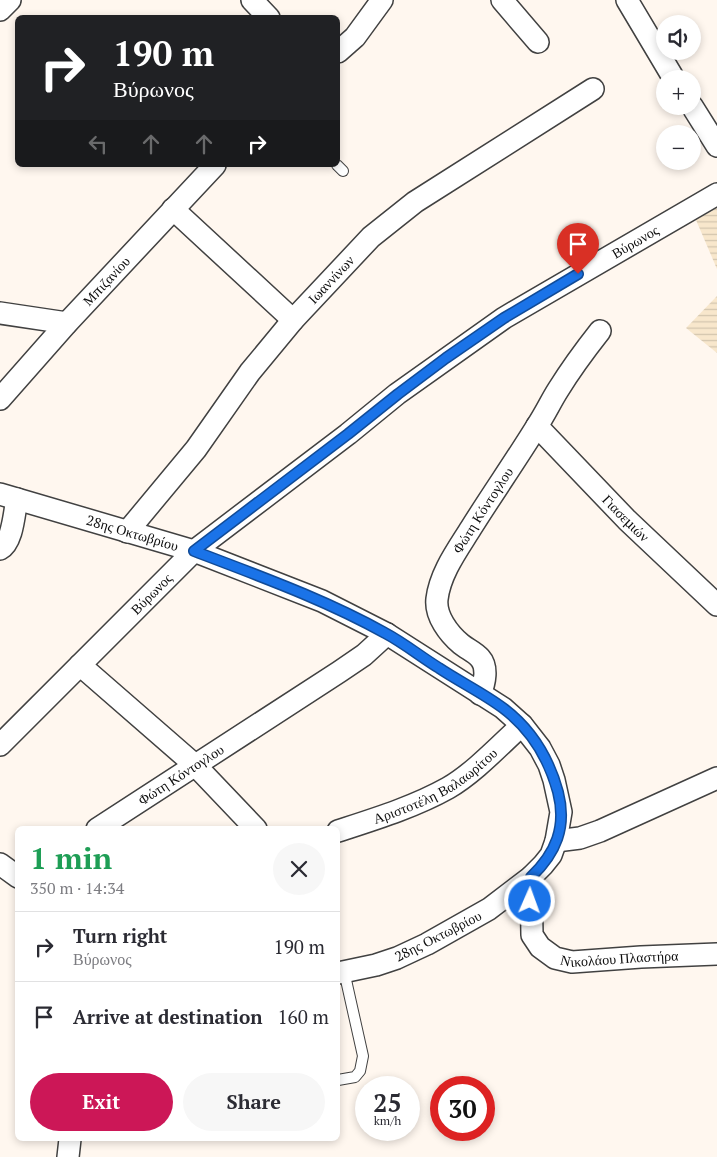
<!DOCTYPE html>
<meta charset="utf-8">
<style>
:root{--surface:#fff;--page:#f7f7f7;--text:#2b2b33;--muted:#7c7c81;--line:#e1e1e2;--accent:#cc1757}
body{margin:0;font-family:"PT Serif",serif;background:var(--page);color:var(--text);height:100vh;display:flex;flex-direction:column;font-size:19px;white-space:nowrap}
*{box-sizing:border-box;margin:0}
p{font-size:16px;color:var(--muted)}
.icon{flex:none;width:28px;height:28px;fill:none;stroke:currentColor;stroke-width:2;stroke-linecap:round;stroke-linejoin:round}
.map{position:relative;flex:1;overflow:hidden}
.details{position:absolute;left:15px;top:826px;width:325px;height:315px;display:flex;flex-direction:column;background:var(--surface);border-radius:8px;box-shadow:0 2px 8px #0003}
.details>*{flex:none}
.guide{position:absolute;left:15px;top:15px;width:325px;height:152px;border-radius:8px;box-shadow:0 2px 8px #0003;background:#202124;color:#fff;overflow:hidden}
.fabs{position:absolute;left:656px;top:15px;display:grid;gap:10px}
.fabs a{display:grid;place-items:center;width:45px;height:45px;border-radius:50%;background:var(--surface);box-shadow:0 2px 8px #0003;font-size:25px}
.speed{position:absolute;left:355px;top:1076px;display:flex;gap:10px;font-size:25px;font-weight:700;text-align:center}
.speed>*{display:grid;place-content:center;width:65px;height:65px;border-radius:50%;background:var(--surface);box-shadow:0 2px 8px #0003;line-height:1}
.speed small{font-size:12px;font-weight:400}
.speed .limit{border:8px solid #d22;background:#fff;color:#111}
.pin{position:absolute;display:grid;place-items:center;width:42px;height:42px;color:#fff;margin:-51px -21px;border-radius:50% 50% 50% 0;rotate:-45deg;box-shadow:0 0 5px #0007}
.pin .icon{rotate:45deg}
.me{position:absolute;width:55px;margin:-28px;rotate:2deg;stroke-linejoin:round;filter:drop-shadow(0 0 4px #0008)}
.turn{display:flex;align-items:center;gap:18px;height:105px;padding:0 15px;font-size:22px}
.turn .icon{width:65px;height:65px;stroke-width:2.5}
.turn b{display:block;font-size:35px;line-height:42px}
.lanes{display:flex;align-items:center;height:48px;padding:0 15px;background:#0003;justify-content:center;gap:25px;direction:ltr}
.lanes .off{opacity:.35}
.round{display:grid;place-items:center;flex:none;width:52px;height:52px;border-radius:26px;background:var(--page)}
.overview{display:flex;align-items:center;justify-content:space-between;height:85px;padding:0 15px}
h1{font-size:30px;font-weight:800;line-height:38px;color:#1e9e55}
.cta{display:flex;gap:10px;margin-top:auto;padding:10px 15px}
.cta a{flex:1;height:58px;border-radius:30px;background:var(--accent);color:#fff;font-size:20px;font-weight:800;line-height:58px;text-align:center}
.cta a+a{background:var(--page);color:var(--text)}
ul{padding:0;list-style:none}
li{display:flex;align-items:center;gap:15px;height:70px;padding:0 15px;border-top:1px solid var(--line)}
li div{flex:1}
li b{display:block;font-size:19px}
li em{font-style:normal}
.map>svg:first-child{display:block}
.farmland{fill:url(#farmland-rules)}
.lines{fill:none;stroke-linecap:round;stroke-linejoin:round}
.service-casing{stroke:#414141;stroke-width:12}
.minor-casing{stroke:#414141;stroke-width:24}
.service{stroke:#fff;stroke-width:10}
.minor{stroke:#fff;stroke-width:21}
.route-casing{stroke:#114b97;stroke-width:12}
.route{stroke:#1a73e8;stroke-width:9}
.labels{text-anchor:middle;stroke-width:5;stroke-linejoin:round;paint-order:stroke}
.street-label{font-size:14px;fill:#0e0e0e;stroke:#fff}
</style>
<div class="map">
<svg width="717" height="1157" viewBox="0 0 717 1157">
<defs>
<pattern id="farmland-rules" width="6" height="5" patternUnits="userSpaceOnUse" patternTransform="scale(1.25)"><rect width="6" height="5" fill="#f8e7cc"/><path d="M0 2.5h6" fill="none" stroke="#d3c5ae"/></pattern>
</defs>
<rect width="100%" height="100%" fill="#fff7ef"/>
<g class="farmland">
<path d="M717,208V269L696,220Z"/>
<path d="M717,296V353L686,328Z"/>
</g>
<g class="lines">
<g class="service-casing">
<g id="service">
<path d="M337,165L343,171"/>
<path d="M338,1080L355,1077L360,1071L363,1056L344,971"/>
</g>
</g>
<g class="minor-casing">
<g id="minor">
<path d="M252,0L269,18"/>
<path d="M502,0L538,42"/>
<path d="M627,0L674,79"/>
<path d="M0,10L10,0"/>
<path d="M338,52L355,37L382,0"/>
<path d="M692,106L717,146"/>
<path d="M173,209L293,320"/>
<path d="M0,313L67,323"/>
<path id="s1" d="M0,399L67,323L215,165"/>
<path id="s2" d="M537,426L627,520L717,605"/>
<path id="s3" d="M0,494L194,551L322,601L387,634L503,708L522,725L540,748L549,765L554,780L561,812L556,841L551,855L543,865L531,877L489,909L427,944L397,958L376,965L338,973"/>
<path id="s4" d="M127,532L196,449L250,372L293,320L371,237L415,202L593,89"/>
<path d="M0,549C13,542 14,513 17,499"/>
<path d="M80,665L196,766L256,829"/>
<path id="s5" d="M480,694C485,683 488,667 480,658C475,652 467,649 461,644C449,634 435,616 437,599C440,573 458,549 471,528C493,493 516,460 537,426C545,414 551,401 558,390C571,369 585,350 600,331"/>
<path id="s6" d="M0,745L194,551L348,434L397,394L504,318L717,194"/>
<path id="s7" d="M97,829L339,672L364,655L387,634"/>
<path id="s8" d="M338,831C375,819 414,807 448,788C474,773 500,745 522,725"/>
<path d="M556,841L580,838L600,831L717,778"/>
<path d="M0,864L18,877"/>
<path id="s9" d="M531,877L532,935L540,947L555,958L572,962L641,957L717,954"/>
<path d="M68,1157L70,1139"/>
</g>
</g>
<use href="#service" class="service"/>
<use href="#minor" class="minor"/>
</g>
<g class="lines">
<g class="route-casing">
<path id="route" d="M530,901L531,877C556,853 567,827 558,792C549,759 531,729 503,708C483,693 460,682 439,668C421,657 404,643 385,633C324,599 259,576 194,551L348,434L398,394L446,358L504,318L578,274"/>
</g>
<use href="#route" class="route"/>
</g>
<g class="labels">
<g class="street-label">
<text dy="5" stroke="none"><textPath href="#s6" startOffset="814">Βύρωνος</textPath></text>
<text dy="5" stroke="none"><textPath href="#s4" startOffset="325">Ιωαννίνων</textPath></text>
<text dy="5" stroke="none"><textPath href="#s1" startOffset="159">Μπιζανίου</textPath></text>
<text dy="5" stroke="none"><textPath href="#s5" startOffset="215">Φώτη Κόντογλου</textPath></text>
<text dy="5" stroke="none"><textPath href="#s2" startOffset="128">Γιασεμιών</textPath></text>
<text dy="5" stroke="none"><textPath href="#s3" startOffset="138">28ης Οκτωβρίου</textPath></text>
<text dy="5" stroke="none"><textPath href="#s6" startOffset="214">Βύρωνος</textPath></text>
<text dy="5" stroke="none"><textPath href="#s7" startOffset="100">Φώτη Κόντογλου</textPath></text>
<text dy="5" stroke="none"><textPath href="#s8" startOffset="108">Αριστοτέλη Βαλαωρίτου</textPath></text>
<text transform="translate(438 936) rotate(-27)" y="5">28ης Οκτωβρίου</text>
<text dy="5" stroke="none"><textPath href="#s9" startOffset="156">Νικολάου Πλαστήρα</textPath></text>
</g>
</g>
</svg>
<div class="fabs">
<a><svg class="icon" aria-label="sound" viewBox="0 0 24 24"><path d="M4 9h4l5-4v14l-5-4H4zM17 9q2 3 0 6"/></svg></a>
<a>+</a>
<a>−</a>
</div>
<div class="speed"><div>25<small>km/h</small></div><div class="limit">30</div></div>
<div class="pin" style="left:578px;top:274px;background:#d93025"><svg class="icon" aria-label="arrive" viewBox="0 0 24 24"><path d="M6 21V4h12l-3 4 3 4H6"/></svg></div>
<svg class="me" style="left:530px;top:901px" viewBox="-20 -20 40 40"><circle r="17" fill="#1a73e8" stroke="#fff" stroke-width="3"/><path d="M0-11L8 9 0 5-8 9z" fill="#fff"/></svg>
<div class="guide">
<div class="turn"><svg class="icon" aria-label="right" viewBox="0 0 24 24"><path d="M7 20v-9h11M14 6l5 5-5 5"/></svg><div><b>190 m</b>Βύρωνος</div></div>
<div class="lanes"><svg class="icon off" aria-label="left" viewBox="0 0 24 24"><path d="M17 20v-9H6M10 6l-5 5 5 5"/></svg><svg class="icon off" aria-label="ahead" viewBox="0 0 24 24"><path d="M12 20V5M6 11l6-6 6 6"/></svg><svg class="icon off" aria-label="ahead" viewBox="0 0 24 24"><path d="M12 20V5M6 11l6-6 6 6"/></svg><svg class="icon" aria-label="right" viewBox="0 0 24 24"><path d="M7 20v-9h11M14 6l5 5-5 5"/></svg></div>
</div>
<section class="details">
<div class="overview"><div><h1>1 min</h1><p>350 m · 14:34</p></div><a class="round"><svg class="icon" aria-label="close" viewBox="0 0 24 24"><path d="M6 6l12 12M18 6L6 18"/></svg></a></div>
<ul>
<li><svg class="icon" aria-label="right" viewBox="0 0 24 24"><path d="M7 20v-9h11M14 6l5 5-5 5"/></svg><div><b>Turn right</b><p>Βύρωνος</p></div><em>190 m</em></li>
<li><svg class="icon" aria-label="arrive" viewBox="0 0 24 24"><path d="M6 21V4h12l-3 4 3 4H6"/></svg><div><b>Arrive at destination</b></div><em>160 m</em></li>
</ul>
<div class="cta"><a>Exit</a><a>Share</a></div>
</section>
</div>
